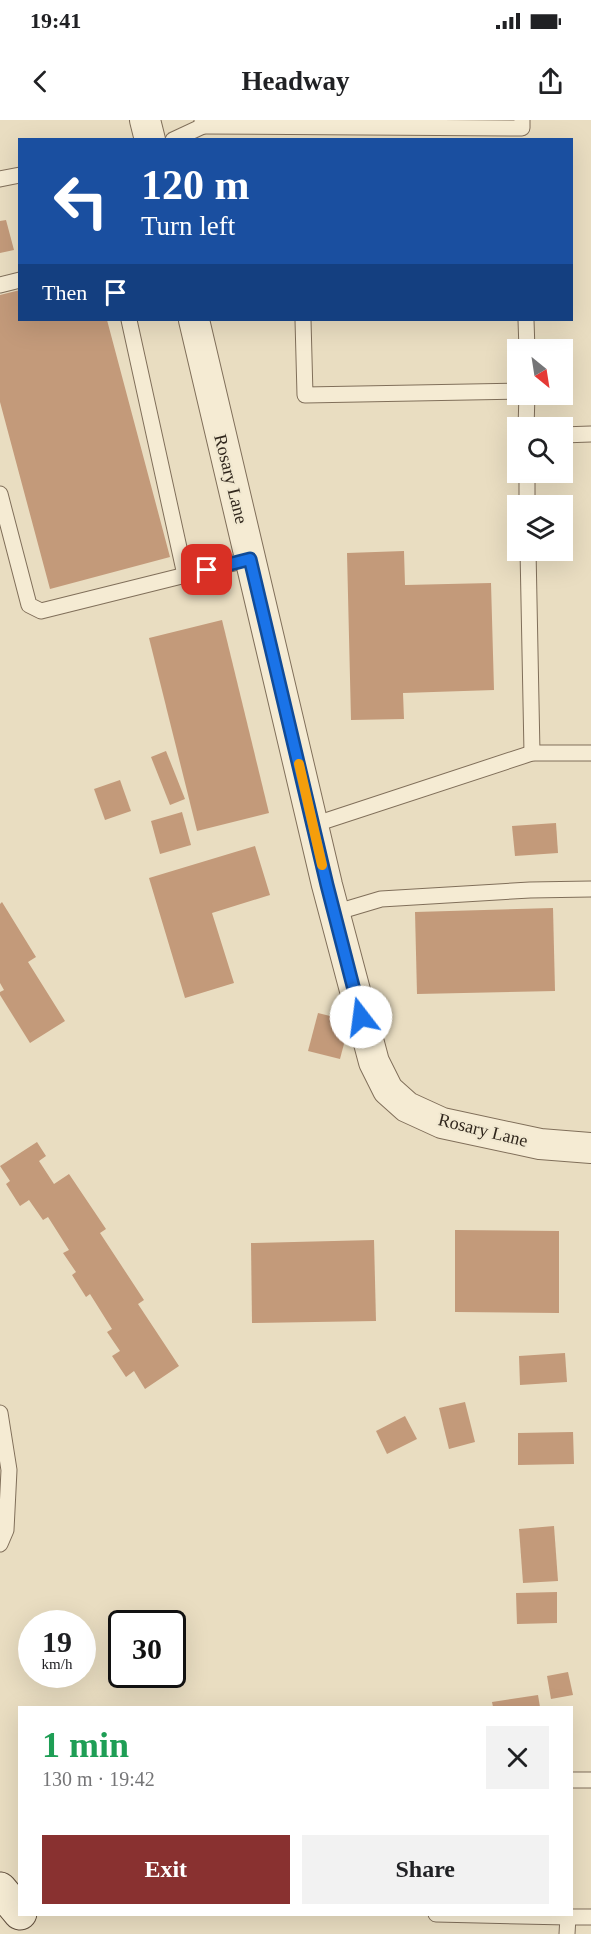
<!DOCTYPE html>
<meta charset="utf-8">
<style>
:root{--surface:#fff;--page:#f2f2f2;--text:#202124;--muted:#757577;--accent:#893130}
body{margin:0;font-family:"Times New Roman",serif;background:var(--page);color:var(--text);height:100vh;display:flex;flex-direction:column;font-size:22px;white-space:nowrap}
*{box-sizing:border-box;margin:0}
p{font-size:20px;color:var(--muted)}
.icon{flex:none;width:33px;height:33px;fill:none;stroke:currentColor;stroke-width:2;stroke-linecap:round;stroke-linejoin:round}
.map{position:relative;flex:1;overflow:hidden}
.details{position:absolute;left:18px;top:1586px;width:555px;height:210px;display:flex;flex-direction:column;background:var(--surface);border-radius:0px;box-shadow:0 6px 24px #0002}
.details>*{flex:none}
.hud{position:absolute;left:18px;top:18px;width:555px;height:183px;border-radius:0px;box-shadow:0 6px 24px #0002;background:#1a4fa0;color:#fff;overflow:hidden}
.needle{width:39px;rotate:150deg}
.fabs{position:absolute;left:507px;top:219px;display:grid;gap:12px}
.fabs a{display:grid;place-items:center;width:66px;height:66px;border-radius:0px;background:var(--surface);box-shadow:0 6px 24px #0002;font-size:30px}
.speed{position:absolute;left:18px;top:1490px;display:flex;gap:12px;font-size:30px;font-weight:700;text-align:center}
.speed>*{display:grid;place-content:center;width:78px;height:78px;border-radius:50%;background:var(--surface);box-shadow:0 6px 24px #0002;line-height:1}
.speed small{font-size:15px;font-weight:400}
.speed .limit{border:3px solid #111;border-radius:9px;background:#fff;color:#111}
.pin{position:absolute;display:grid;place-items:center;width:51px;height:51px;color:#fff;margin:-26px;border-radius:12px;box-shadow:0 3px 9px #0006}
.me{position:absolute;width:66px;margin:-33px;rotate:345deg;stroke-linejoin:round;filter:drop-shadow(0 0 4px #0008)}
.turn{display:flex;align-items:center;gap:21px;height:126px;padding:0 24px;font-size:27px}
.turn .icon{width:78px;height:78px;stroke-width:2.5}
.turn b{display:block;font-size:42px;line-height:51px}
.then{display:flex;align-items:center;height:57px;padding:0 24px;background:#0003;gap:12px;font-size:22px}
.round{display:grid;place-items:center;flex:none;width:63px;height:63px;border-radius:0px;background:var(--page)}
.summary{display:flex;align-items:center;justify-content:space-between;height:102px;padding:0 24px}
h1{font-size:36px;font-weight:700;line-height:45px;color:#1e9e55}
.action{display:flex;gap:12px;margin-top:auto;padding:12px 24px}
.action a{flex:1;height:69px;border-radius:0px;background:var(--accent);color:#fff;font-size:24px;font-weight:700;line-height:69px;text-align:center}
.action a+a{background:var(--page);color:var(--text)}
.status{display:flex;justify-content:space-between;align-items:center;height:42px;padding:0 30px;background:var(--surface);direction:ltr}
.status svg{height:16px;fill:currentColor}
header{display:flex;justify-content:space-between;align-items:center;height:78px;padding:0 24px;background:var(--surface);font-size:27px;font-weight:700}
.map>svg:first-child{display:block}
.building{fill:#c39a7a}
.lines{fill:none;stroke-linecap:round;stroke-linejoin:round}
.lane-casing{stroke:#806f5a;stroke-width:17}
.street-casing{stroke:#806f5a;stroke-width:32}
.secondary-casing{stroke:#62503e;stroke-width:35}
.lane{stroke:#f5ebd3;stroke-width:15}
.street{stroke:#f5ebd3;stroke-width:30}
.secondary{stroke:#f5ebd3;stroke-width:33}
.route-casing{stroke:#114b97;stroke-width:15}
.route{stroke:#1a73e8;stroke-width:10}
.slow{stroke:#f59e0b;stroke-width:10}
.labels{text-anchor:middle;stroke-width:4.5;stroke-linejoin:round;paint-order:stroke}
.street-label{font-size:18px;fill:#31271d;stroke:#f1e8d0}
</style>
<div class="status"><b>19:41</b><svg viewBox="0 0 49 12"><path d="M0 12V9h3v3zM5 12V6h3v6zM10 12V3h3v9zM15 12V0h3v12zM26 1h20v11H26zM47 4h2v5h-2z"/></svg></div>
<header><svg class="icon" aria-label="back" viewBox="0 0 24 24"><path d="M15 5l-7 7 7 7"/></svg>Headway<svg class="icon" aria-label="share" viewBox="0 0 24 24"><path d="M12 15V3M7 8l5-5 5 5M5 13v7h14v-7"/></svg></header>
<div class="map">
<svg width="591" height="1814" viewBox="0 0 591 1814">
<rect width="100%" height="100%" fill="#e9ddc1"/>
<g class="building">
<path d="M6,100L14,130L0,133V101Z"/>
<path d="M20,170V200H107L170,437L50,469L0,282V175Z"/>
<path d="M404,431L405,465L491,463L494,570L403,573L404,599L351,600L347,433Z"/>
<path d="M222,500L269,693L197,711L149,518Z"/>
<path d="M166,631L185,679L170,685L151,637Z"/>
<path d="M120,660L131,691L105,700L94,669Z"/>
<path d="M182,692L191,725L160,734L151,701Z"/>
<path d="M556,703L558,733L515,736L512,706Z"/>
<path d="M255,726L270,775L212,793L234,863L185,878L149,758Z"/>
<path d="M2,782L36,837L28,842L65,901L30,923L0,875V872L4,870L0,863V784Z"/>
<path d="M553,788L555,871L417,874L415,792Z"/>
<path d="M318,893L350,901L340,939L308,931Z"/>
<path d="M37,1022L46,1036L39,1041L54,1064L69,1054L106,1109L100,1113L144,1180L138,1184L179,1246L145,1269L134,1251L126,1257L112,1236L120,1231L107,1212L112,1209L90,1174L86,1177L72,1155L76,1152L63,1133L69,1130L48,1097L43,1100L29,1080L20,1086L6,1064L10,1061L0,1046Z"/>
<path d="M455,1110L559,1111V1193L455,1192Z"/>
<path d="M374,1120L376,1201L252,1203L251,1123Z"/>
<path d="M565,1233L567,1262L520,1265L519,1236Z"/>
<path d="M465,1282L475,1322L449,1329L439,1288Z"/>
<path d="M405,1296L417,1319L387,1334L376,1311Z"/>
<path d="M573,1312L574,1344L518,1345V1313Z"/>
<path d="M554,1406L558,1461L523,1463L519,1409Z"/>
<path d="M557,1472V1503L517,1504L516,1473Z"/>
<path d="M568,1552L573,1575L551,1579L547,1556Z"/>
<path d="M538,1575L540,1587H493L492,1582Z"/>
</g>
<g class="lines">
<g class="lane-casing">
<g id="lane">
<path d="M202,0L203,6L522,8V0"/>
<path d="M173,20L203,6"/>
<path d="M0,59L20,55"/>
<path d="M0,165L20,160"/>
<path d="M129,200L185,455"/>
<path d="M303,200L305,275L518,271"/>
<path d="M526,200L527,230"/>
<path d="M526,308L527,274"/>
<path d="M562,315L591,314"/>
<path d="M527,352V386"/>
<path d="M0,374L29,485L41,491L250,439"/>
<path d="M528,430L532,633"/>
<path d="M313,705L532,633H591"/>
<path d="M334,793L381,779L530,770L591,769"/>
<path d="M0,1293L9,1350L6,1410L0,1424"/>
<path d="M572,1660H591"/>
<path d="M436,1794L568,1797"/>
<path d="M567,1814L568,1797H591"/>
</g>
</g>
<g class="street-casing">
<g id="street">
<path d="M145,0L150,20"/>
<path d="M194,200L327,765L374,942L388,970L407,987L442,1003L540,1024L591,1028"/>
</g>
</g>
<g class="secondary-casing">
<path id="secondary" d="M0,1769L20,1793"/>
</g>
<use href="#lane" class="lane"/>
<use href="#street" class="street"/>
<use href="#secondary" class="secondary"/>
</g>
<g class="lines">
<g class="route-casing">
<path id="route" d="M207,450L250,439L327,765L361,897"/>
</g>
<use href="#route" class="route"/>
<path class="slow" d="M299,644L322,745"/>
</g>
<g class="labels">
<g class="street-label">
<text transform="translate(231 359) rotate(76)" y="6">Rosary Lane</text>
<text transform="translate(483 1010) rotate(14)" y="6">Rosary Lane</text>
</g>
</g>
</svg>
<div class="fabs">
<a><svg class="needle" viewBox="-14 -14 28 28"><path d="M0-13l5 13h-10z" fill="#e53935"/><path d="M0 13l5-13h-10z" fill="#757577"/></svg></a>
<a><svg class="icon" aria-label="search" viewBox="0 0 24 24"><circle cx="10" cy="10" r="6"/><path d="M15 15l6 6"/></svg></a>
<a><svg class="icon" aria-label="layers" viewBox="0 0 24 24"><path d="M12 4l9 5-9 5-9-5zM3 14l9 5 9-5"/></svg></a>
</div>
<div class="speed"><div>19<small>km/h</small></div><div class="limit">30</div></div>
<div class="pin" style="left:207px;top:450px;background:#d93025"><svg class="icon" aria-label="arrive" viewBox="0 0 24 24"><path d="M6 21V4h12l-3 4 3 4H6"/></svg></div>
<svg class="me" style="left:361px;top:897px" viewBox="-20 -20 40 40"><circle r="19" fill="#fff"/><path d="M0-13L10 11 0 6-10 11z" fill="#1a73e8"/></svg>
<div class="hud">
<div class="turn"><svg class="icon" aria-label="left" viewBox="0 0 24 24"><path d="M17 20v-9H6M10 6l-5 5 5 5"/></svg><div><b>120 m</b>Turn left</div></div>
<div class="then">Then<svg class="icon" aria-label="arrive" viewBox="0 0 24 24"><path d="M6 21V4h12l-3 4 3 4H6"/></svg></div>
</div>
<section class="details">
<div class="summary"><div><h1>1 min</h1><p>130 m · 19:42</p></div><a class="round"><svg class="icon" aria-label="close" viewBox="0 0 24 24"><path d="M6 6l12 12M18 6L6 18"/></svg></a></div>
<div class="action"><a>Exit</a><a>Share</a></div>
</section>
</div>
